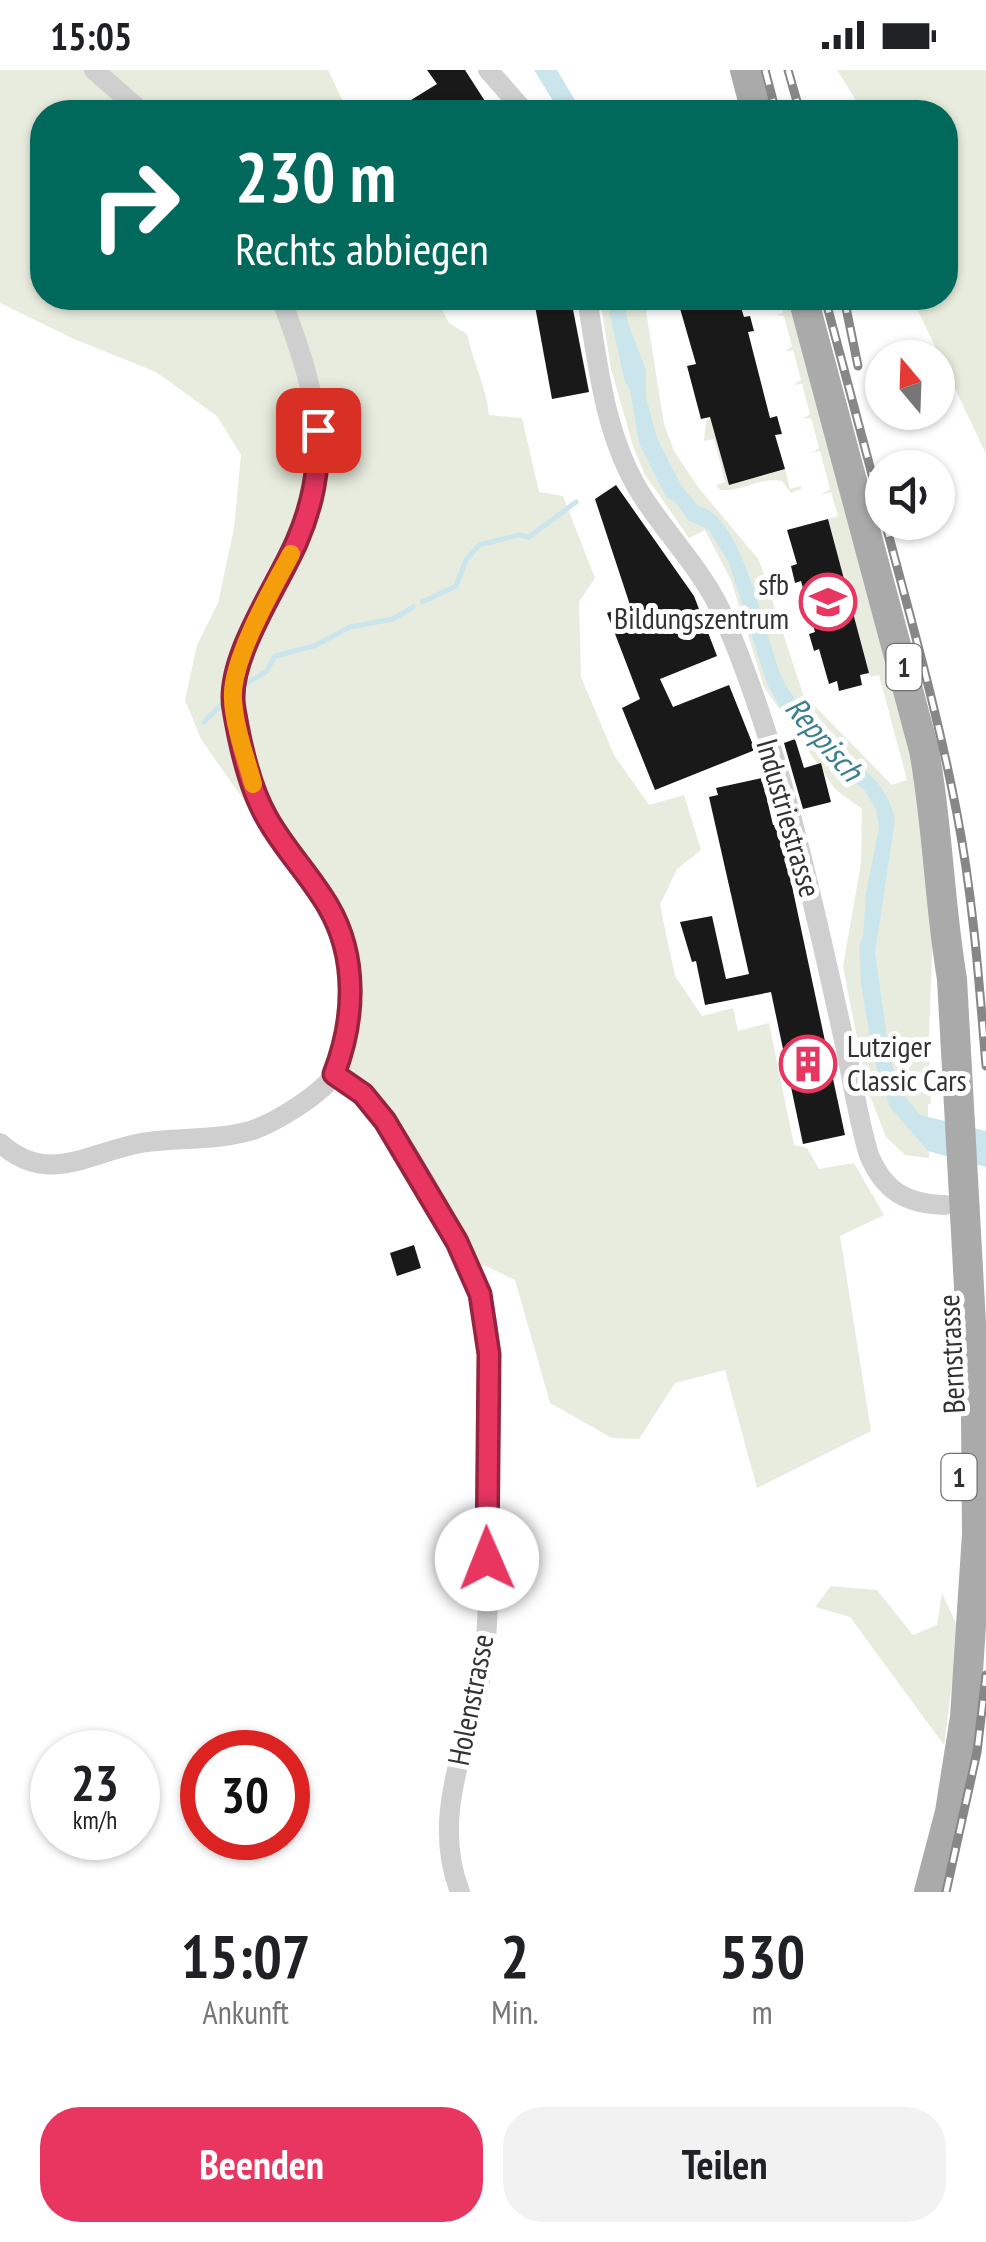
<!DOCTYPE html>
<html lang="de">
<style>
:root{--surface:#fff;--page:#f2f2f2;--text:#202124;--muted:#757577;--accent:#e83661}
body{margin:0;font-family:"PT Sans Narrow",sans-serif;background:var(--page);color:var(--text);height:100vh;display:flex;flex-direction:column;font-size:38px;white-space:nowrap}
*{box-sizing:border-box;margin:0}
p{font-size:32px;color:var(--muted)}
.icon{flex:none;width:55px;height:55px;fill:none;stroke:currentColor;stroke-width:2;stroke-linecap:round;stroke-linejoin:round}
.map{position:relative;height:1822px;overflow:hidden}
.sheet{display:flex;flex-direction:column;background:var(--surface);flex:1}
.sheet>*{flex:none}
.banner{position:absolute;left:30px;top:30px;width:928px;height:210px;border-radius:40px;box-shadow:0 2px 8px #0004;background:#00695c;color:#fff;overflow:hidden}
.needle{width:65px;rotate:341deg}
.fabs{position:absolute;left:865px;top:270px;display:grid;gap:20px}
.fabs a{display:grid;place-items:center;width:90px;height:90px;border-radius:50%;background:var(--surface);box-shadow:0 2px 8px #0004;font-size:50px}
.speed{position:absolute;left:30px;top:1660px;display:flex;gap:20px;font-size:50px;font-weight:700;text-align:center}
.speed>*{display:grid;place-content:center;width:130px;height:130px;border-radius:50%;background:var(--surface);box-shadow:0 2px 8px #0004;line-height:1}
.speed small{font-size:25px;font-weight:400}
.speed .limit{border:15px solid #d22;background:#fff;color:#111}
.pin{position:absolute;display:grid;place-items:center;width:85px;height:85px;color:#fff;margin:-42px;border-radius:20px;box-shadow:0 5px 15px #0006}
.me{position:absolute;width:110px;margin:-55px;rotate:359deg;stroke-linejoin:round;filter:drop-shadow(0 0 8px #0008)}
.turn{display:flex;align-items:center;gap:35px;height:210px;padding:0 40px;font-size:45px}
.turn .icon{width:130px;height:130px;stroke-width:2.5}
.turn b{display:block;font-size:70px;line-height:85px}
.eta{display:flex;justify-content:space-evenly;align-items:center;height:170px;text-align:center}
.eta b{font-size:60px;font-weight:700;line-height:70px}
.cta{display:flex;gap:20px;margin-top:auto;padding:20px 40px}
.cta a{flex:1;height:115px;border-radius:40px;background:var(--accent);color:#fff;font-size:40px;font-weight:700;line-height:115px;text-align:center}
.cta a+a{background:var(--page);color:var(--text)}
.status{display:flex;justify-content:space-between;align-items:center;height:70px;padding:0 50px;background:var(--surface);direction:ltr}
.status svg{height:28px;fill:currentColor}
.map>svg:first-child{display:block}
.green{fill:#e8ecde}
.water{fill:#cbe5ec}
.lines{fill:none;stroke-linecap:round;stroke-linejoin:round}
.stream{stroke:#cbe5ec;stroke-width:5}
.building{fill:#191919}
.minor{stroke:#cfcfcf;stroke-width:20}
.primary{stroke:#aaa;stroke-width:30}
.rail-casing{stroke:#878787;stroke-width:9}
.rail{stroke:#fff;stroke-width:5;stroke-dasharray:15;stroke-linecap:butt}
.route-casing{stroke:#97233f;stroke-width:25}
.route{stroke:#e83661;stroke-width:18}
.slow{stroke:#f59e0b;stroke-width:18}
.labels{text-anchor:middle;stroke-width:10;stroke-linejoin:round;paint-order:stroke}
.shield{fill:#fff;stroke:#707070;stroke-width:2.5}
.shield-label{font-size:28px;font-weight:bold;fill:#323232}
.poi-label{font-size:30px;fill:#323232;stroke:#fff;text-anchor:end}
.street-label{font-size:30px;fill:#323232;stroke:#fff}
.water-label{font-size:32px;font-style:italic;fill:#3b7e90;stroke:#fff}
</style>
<div class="status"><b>15:05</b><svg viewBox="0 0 49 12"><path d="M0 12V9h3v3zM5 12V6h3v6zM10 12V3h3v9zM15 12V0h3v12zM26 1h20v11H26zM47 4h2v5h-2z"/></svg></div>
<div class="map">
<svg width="986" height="1822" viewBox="0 0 986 1822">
<rect width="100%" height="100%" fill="#fff"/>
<g class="green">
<path d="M0,0H328L348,42H42V228H436L449,253L467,264C473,292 486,316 489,345L522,348L539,422L563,426L595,508L579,532L581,607L614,685L649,735L684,725L701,780L677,799L660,835L675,906L702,946L733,938L738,961L769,953L794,1075L807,1078L819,1099L854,1093L884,1145L840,1166L871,1361L757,1418L725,1300L675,1313L639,1369L612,1368L550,1333L515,1210L479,1193L379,1025L346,997L338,865L201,669L185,630L197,575L218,533L234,458L241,385L217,346L156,302L74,269L0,233Z"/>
<path d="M837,0H986V384L912,228H945V42H863Z"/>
<path d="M600,228H644L664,354L674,381L698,417L759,490L803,624L892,715L907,710L879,605L870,607L828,449L838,446L831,422L821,425L830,419L820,381L812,383L819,378L811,348L803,349L810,344L802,314L794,315L801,310L793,280L785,282L792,276L784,246L775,245L783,243L779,228H787L908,655L933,861L929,966L931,1034H928L929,1088L905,1085L886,1067L868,1021L851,938L843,896L861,793L862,739L836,720L764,617L731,510L705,460L689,468L645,405L634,379L611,299Z"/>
<path d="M710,348L729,415L785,399L790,419L801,416V419L791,423L782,411C759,407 742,422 720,420L716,415L725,412L714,369L704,371L706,351Z"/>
<path d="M831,1516L877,1520L913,1565L937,1555L942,1523L959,1560L944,1675L850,1547L815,1537Z"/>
</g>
<g class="water">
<path d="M534,0H557L582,42H560Z"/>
<path d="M606,228H623L628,253L646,300V327L657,368L681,415L698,436C745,445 765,574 784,612C792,628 808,639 815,656H820C841,693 884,697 895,750L875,883L890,988L902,1023L920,1045L986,1061V1097L928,1081L890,1037L873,986L861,914L859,877L863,866L866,823L879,758L876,739L863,718L850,710L785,645L767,614L729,493L709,460L688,450L676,433L666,427L639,373L630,320L625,312Z"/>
</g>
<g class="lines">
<g class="stream">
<path d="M422,532L456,516L466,490L479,475L519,465L529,467L576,432"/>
<path d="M240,617L266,602L275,586L314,576L350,557L393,549L413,537"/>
<path d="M204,652L227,629"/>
</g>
</g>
<g class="building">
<path d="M427,0H465L492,42H418L411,30L437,14Z"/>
<path d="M677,228H738L744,247L750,246L754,261L748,262L770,348L777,346L782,364L775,365L785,399L729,415L710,347L701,349L687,296L696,294Z"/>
<path d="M571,229L589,322L552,329L535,236Z"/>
<path d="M616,415L694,526L717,586L660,609L673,637L729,615L755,680L655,720L622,638L640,629L607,543L630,535L595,429Z"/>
<path d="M828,449L869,603L860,605L862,615L839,621L837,611L829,614L819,579L814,581L809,564L815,562L801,511L795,513L791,496L797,494L787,460Z"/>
<path d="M795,669L804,698L821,693L831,732L803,739L784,673Z"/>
<path d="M762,708L773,755H779L845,1065L803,1074L771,922L705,935L696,891L692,892L680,852L712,846L726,909L749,904L709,727L718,725L716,718Z"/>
<path d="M414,1175L421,1198L397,1206L390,1183Z"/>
</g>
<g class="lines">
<g class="minor">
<path d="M94,0L142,42"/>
<path d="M488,0L525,42"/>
<path d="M587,228C598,294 604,365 641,424C668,467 705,502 725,550C781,682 812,826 843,966C852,1005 857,1046 869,1085C884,1121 906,1134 945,1135"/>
<path d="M334,1005C347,1012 360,1020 370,1032C404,1070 473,1188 484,1236C497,1295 487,1359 486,1418C486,1476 492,1536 483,1593C471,1672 429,1742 460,1822"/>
<path d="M0,1073C48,1116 87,1083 141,1073C178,1067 217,1071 253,1060C276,1052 320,1025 334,1005C339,997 340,984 342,976C369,859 320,839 268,750C255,728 250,703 244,679C239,660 231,639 232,620C235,589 266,530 282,502C338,399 320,332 281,228"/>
</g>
<g class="primary">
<path d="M745,0L756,42"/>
<path d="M803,228L924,680C938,756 939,832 952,909L976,1344L977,1464L965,1647L950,1742L929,1822"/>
</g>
<g class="rail-casing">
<g id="rail">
<path d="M765,0L776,42"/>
<path d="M788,0L800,42"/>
<path d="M825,228L882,442"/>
<path d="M844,228L858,296"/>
<path d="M885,452C911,549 938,645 957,744C973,827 979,911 986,996"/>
<path d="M946,1822L977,1682L986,1605"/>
</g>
</g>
<use href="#rail" class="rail"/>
</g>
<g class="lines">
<g class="route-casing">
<path id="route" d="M318,360C319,400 313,434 297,471C278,516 225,590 234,639C240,675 249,717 267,748C284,779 310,805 328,836C358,887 355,950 334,1004L363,1024L385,1051L457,1172L480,1224L489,1284L487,1489"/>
</g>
<use href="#route" class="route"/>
<path class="slow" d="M253,714C246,687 234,657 233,629C230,592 273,517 291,484"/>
</g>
<defs>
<g id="school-ring" transform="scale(2.875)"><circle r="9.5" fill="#fff" stroke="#e83661" stroke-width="1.5"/><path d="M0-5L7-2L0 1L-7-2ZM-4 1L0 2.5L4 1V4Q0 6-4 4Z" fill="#e83661"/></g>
<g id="building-ring" transform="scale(2.875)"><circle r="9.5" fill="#fff" stroke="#e83661" stroke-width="1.5"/><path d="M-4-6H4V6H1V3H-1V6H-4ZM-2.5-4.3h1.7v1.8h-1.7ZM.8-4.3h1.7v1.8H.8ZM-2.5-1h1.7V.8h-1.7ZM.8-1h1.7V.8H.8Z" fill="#e83661"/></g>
</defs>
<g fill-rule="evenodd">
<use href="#school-ring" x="828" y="532"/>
<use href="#building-ring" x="808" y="994"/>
</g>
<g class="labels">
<g class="shield">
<rect x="886.5" y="574" width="35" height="46" rx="8"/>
<rect x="941.5" y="1384" width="35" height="46" rx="8"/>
</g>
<g class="shield-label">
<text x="904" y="607">1</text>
<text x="959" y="1417">1</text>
</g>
<g class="poi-label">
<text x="789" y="525">sfb<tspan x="789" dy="34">Bildungszentrum</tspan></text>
<text x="847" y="987" text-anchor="start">Lutziger<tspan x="847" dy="34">Classic Cars</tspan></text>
</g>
<g class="street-label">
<text transform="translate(788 748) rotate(74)" y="10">Industriestrasse</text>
<text transform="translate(952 1284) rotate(-93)" y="10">Bernstrasse</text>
<text transform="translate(471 1630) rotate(-79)" y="10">Holenstrasse</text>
</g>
<g class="water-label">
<text transform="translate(824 669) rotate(49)" y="11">Reppisch</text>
</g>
</g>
</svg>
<div class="fabs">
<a><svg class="needle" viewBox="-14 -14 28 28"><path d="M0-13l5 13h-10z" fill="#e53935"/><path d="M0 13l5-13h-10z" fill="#757577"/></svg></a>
<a><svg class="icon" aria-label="sound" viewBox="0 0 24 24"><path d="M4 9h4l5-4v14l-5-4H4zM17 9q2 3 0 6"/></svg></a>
</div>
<div class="speed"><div>23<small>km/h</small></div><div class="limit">30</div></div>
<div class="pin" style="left:318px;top:360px;background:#d93025"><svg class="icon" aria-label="arrive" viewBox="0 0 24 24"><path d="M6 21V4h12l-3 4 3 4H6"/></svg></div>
<svg class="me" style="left:487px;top:1489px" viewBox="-20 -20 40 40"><circle r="19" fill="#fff"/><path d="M0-13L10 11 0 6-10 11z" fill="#e83661"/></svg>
<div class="banner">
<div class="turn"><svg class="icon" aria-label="right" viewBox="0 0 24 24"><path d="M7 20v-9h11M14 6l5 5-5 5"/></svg><div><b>230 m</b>Rechts abbiegen</div></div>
</div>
</div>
<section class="sheet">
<div class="eta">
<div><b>15:07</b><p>Ankunft</p></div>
<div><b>2</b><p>Min.</p></div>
<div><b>530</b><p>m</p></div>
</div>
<div class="cta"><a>Beenden</a><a>Teilen</a></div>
</section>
